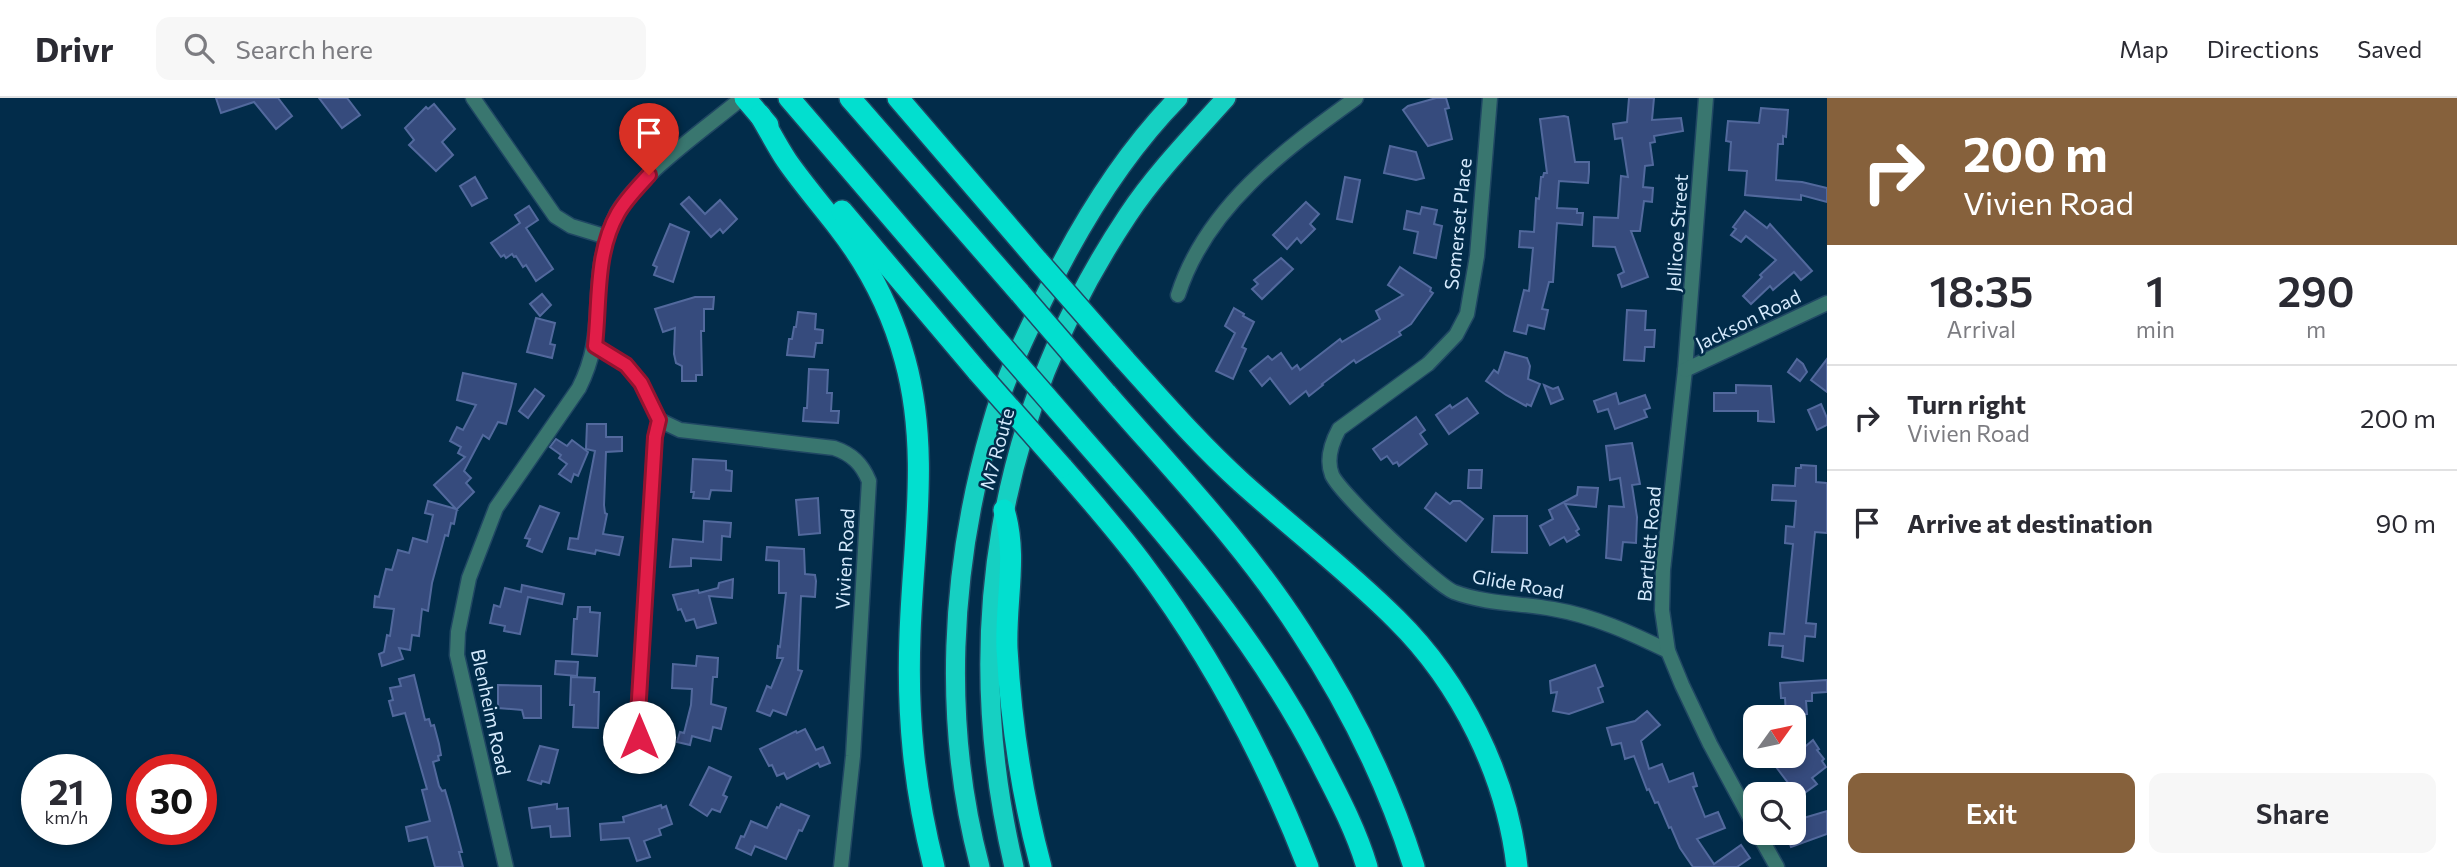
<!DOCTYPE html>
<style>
:root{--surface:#fff;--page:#f7f7f7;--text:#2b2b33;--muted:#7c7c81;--line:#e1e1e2;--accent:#86613c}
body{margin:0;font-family:Commissioner,sans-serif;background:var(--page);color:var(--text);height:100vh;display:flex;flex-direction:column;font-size:26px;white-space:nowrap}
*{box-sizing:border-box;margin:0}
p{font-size:23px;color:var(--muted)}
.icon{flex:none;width:38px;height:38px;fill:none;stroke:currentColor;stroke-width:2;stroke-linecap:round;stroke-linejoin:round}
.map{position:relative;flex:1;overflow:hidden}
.panel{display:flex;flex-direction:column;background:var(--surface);width:630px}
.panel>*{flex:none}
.hud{background:#86613c;color:#fff;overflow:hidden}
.needle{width:46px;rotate:57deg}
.buttons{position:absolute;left:1743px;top:607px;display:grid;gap:14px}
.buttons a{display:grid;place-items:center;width:63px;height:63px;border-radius:14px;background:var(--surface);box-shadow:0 4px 10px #0003;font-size:35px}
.speed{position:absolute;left:21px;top:656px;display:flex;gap:14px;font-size:35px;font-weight:700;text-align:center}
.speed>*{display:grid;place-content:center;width:91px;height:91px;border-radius:50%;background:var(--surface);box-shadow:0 4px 10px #0003;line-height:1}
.speed small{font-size:18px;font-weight:400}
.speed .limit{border:10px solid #d22;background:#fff;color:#111}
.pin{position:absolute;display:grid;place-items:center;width:60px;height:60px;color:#fff;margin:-72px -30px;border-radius:50% 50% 50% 0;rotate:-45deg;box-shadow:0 0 7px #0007}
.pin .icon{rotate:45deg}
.me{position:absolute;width:77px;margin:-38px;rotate:0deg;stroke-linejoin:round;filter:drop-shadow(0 0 5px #0008)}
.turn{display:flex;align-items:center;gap:24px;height:147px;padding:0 21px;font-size:32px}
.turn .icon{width:91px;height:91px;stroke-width:2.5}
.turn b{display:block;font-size:49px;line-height:60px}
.eta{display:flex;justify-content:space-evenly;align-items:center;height:119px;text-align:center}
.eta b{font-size:42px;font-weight:600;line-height:49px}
.cta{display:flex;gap:14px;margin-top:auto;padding:14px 21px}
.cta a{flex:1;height:80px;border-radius:14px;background:var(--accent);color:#fff;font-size:28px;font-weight:600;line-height:80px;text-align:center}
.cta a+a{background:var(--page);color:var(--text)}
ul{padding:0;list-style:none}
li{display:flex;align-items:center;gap:21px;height:105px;padding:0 21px;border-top:2px solid var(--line)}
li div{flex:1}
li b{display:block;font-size:26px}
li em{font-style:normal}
header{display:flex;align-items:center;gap:42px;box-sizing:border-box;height:98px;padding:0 35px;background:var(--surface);border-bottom:2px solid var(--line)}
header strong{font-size:33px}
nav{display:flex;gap:38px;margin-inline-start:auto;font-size:24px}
.search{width:490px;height:63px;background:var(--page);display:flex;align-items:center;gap:18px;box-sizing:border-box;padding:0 24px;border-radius:14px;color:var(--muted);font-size:26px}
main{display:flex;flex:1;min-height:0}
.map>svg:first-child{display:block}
.building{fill:#364b7d;stroke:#52699d;stroke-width:2}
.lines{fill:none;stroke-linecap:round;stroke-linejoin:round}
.minor-casing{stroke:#204763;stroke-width:17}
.trunk-casing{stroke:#204763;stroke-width:22}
.motorway-casing{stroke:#204763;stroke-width:24}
.minor{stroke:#39766f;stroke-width:14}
.trunk{stroke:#16d0c2;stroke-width:19}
.motorway{stroke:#02dfcf;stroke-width:21}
.motorway-bridge-casing{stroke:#204763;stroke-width:24;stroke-linecap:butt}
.motorway-bridge{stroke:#02dfcf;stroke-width:21}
.route-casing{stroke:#92132f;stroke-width:18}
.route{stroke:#e11d48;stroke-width:12}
.labels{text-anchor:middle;stroke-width:5;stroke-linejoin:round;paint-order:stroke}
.street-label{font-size:19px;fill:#d5eafd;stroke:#022c4a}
</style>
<header>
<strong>Drivr</strong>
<div class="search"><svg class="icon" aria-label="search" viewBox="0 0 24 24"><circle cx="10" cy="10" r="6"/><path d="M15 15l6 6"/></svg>Search here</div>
<nav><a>Map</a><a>Directions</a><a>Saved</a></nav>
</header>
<main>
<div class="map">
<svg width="1827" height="769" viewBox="0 0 1827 769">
<rect width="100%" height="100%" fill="#022c4a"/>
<g class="building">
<path d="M216,0H278L292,18L276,31L254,4L221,15Z"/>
<path d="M319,0H347L360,17L342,30Z"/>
<path d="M1436,0H1446L1449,10L1445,11L1452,41L1428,48L1403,12L1408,8Z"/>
<path d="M1629,0H1654L1652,22L1681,20L1683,33L1654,38L1655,44L1650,45L1653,67L1645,68L1643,89L1653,90L1652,104L1644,103L1640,133H1631L1648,179L1622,189L1618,177L1624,174L1615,149L1593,148L1594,119L1618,120L1621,78L1628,79L1622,40L1615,41L1613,26L1627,24Z"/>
<path d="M434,6L455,31L442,44L453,57L436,73L409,47L414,42L405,30L426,9L428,11Z"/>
<path d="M1761,10L1788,12L1786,39L1783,38V46H1778L1776,82L1802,84L1827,90V104L1801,97V102L1745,97L1747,73L1729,72L1731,44L1726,43L1728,23L1759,25Z"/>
<path d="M1564,18L1568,19L1575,64H1589V74L1588,85L1559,83L1557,110L1577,111V115H1583L1582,127L1557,125L1553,184H1549L1542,211L1548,212L1544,231L1528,227L1526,236L1514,233L1524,192L1529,193L1533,150L1519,149L1520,133L1534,134L1536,100L1539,101L1541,79H1543L1544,75H1547L1540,21Z"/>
<path d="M1390,48L1416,54L1424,80L1416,82L1384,75Z"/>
<path d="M475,79L487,100L472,108L460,88Z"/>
<path d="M1345,79L1360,82L1352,124L1337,121Z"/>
<path d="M689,99L705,116L720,102L737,121L723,135L720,131L711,139L681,106Z"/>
<path d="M1306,104L1319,116L1310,126L1315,131L1301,145L1297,140L1287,151L1273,137Z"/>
<path d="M529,108L538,122L526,130L553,171L536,183L526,167L523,169L516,158L514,159L512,156L506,160L504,157L501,159L491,145L520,125L515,117Z"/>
<path d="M1422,109L1437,112L1434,126L1442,128L1436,160L1414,155L1418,134L1404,131L1407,113L1420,116Z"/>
<path d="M1745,113L1767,130L1770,126L1812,173L1801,182L1794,174L1773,192L1770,188L1751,206L1743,198L1762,179L1760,177L1776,162L1746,138L1741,144L1731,137L1736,131L1733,129Z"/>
<path d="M670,126L689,134L673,184L654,177L657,169L653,167Z"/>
<path d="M1281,160L1293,171L1262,201L1252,191L1258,186L1254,182Z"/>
<path d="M1400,169L1431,190L1430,193L1433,195L1411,226L1399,234L1401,237L1356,265L1354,262L1322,286L1323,287L1309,298L1306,293L1290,306L1270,280L1262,288L1250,273L1268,258L1272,262L1281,255L1292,271L1297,267L1300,272L1340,241L1342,244L1380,221L1376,213L1403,197L1388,187Z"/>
<path d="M542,196L551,207L540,218L530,206Z"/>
<path d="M695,199H714L713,211H704V233H701L702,277H696V283H682V268L676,265L674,256L675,230L663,234L655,211Z"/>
<path d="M1234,210L1244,216L1243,218L1254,224L1242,249L1246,251L1233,281L1216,273L1235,235L1225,228Z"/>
<path d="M1627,212L1646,213L1645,232H1655L1654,249H1645L1644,263L1624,262Z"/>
<path d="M798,214L816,216L815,231L823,232L822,245H816L814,259L787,257L789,241H792L794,229H796Z"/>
<path d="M536,220L555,225L550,246L555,247L552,260L527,254Z"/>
<path d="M1505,254L1527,260L1530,268L1528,281L1540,286L1531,308L1527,306L1526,308L1506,297L1486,283L1494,272L1498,275Z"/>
<path d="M1797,261L1803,266L1807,274L1800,283L1788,274Z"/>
<path d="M1827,261V294L1811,282Z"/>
<path d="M809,271L828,272L827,295H832L831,313H839L838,325L803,323L804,310H807Z"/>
<path d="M463,275L516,286L511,308L506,326L498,324L489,341L483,337L464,373L471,380L466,385L474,394L457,411L454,426L451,425L448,438L445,437L432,485L428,513L422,511L419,538L412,537L410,552L399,550L403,561L382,568L379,556L384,554L387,537L390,538L394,511L374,509L375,498L379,499L386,471L392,472L398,452L409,455L413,440L427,444L433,417L425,415L428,403L456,411L434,387L465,359L458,355L461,349L450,343L457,329L463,332L476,307L457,302Z"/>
<path d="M1544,287L1553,291L1558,289L1563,301L1551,306Z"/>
<path d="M1736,287L1771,288L1774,324L1758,323V313H1714V295H1736Z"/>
<path d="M535,291L544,298L528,320L519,313Z"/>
<path d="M1616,295L1619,306L1645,297L1650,310L1644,312L1647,319L1615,331L1608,311L1598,314L1594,303Z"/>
<path d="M1467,300L1478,315L1449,336L1436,317L1450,307L1452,310Z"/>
<path d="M1821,306L1827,320V327L1817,332L1808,312Z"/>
<path d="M1416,319L1425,332L1420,336L1427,346L1399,368L1397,364L1393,366L1387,358L1381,362L1373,351Z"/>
<path d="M587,326H606V339H622V353L606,354L604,407L605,415L607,416L603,436L623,439L619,457L596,452L595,456L568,451L570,440L578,441L595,353L586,351Z"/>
<path d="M556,341L567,348L572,342L588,354L578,378L574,376L571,384L559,376L567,366L559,360L561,357L550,349Z"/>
<path d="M1632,345L1640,386L1632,387L1637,419L1636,445L1623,444L1621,462L1606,460L1609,408L1624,409L1620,380L1610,382L1606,348Z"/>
<path d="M693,361L726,363V372L732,373L731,393L711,392L709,401L693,400L694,394H691Z"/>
<path d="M1801,367L1816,368V384L1827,385V435L1815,434L1806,525L1816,526L1815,539L1805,538L1803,563L1782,559L1783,548L1769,547L1770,535L1784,536L1793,446L1785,445L1786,428L1794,429L1796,403L1772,402L1773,387L1795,388L1796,370H1801Z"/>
<path d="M1469,372H1482L1481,390H1468Z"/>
<path d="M1578,389L1598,390L1596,409L1565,406L1579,431L1576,433L1579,437L1567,444L1564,439L1550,447L1540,428L1553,421L1549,412L1577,397Z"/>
<path d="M1436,395L1450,406L1453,403H1460L1483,421L1466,443L1425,410Z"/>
<path d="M818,400L820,435L799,437L796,402Z"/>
<path d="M540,408L559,415L542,454L527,448L530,441L525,440Z"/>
<path d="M1494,418H1527V455L1492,454Z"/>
<path d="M704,423L731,425L730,439L722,438L721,462L691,460V468L670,469L673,441L703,444Z"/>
<path d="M767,449L804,451L805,476L815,477L816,483L815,499L801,498L798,572L802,573L786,617L773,612L770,618L757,613L767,588L771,590L783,560H777L778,548L780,549L786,495H779V463L766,462Z"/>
<path d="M733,481L732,500L709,498L716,525L697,530L694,521L686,523L681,511L678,512L673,497L698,492L699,495L718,490L719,485Z"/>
<path d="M522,487L564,496L562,506L528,499L520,536L504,533L505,528L490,525L494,507L500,509L505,490L521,494Z"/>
<path d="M578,509H590V514L600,515L597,558L572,556L574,521H577Z"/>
<path d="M697,558L718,560L717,579H713L711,606L726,610L721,631L713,629L710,643L692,638L690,647L677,644L680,634L684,635L691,607L692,591L672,590L673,566L696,568Z"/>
<path d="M556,563L578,564L577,578L555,576Z"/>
<path d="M1595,567L1603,588L1598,590L1603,604L1569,616L1553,613L1557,594L1551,595L1550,583Z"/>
<path d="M414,577L425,622L429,621L431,628L434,627L439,646L441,657L438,658L439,662L433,664L439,688L442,693L445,692L450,709L462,754H459L463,769H435L427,739L409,743L406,729L430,723L422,692L427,691L405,615L393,618L389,603L393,602L390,590L401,588L399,581Z"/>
<path d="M571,579L595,580L594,594H599L598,630L573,629L574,607H570Z"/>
<path d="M1827,582V594L1812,595V603H1806L1807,616L1786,617L1785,600H1781L1780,585Z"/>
<path d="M498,587L541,588V620H524L522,612L498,610Z"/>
<path d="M1647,613L1660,627L1641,643L1649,671L1662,666L1669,684L1693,675L1697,688L1693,689L1705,719L1718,714L1725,730L1697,741L1714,766L1741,747L1750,760L1737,769H1693L1680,750L1671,729L1669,730L1658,704L1655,705L1649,691L1647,692L1634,658L1625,661L1621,645L1612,647L1607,630L1635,623Z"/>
<path d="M805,631L816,652L823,649L830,665L820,669L818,665L787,681L784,675L777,678L772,667L769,668L760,651L796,633L797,635Z"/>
<path d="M1813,642L1819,651L1817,652L1824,661L1822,663L1826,669L1812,680L1817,686L1799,699L1776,669L1789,658H1794Z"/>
<path d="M540,648L558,652L549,685L542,683L541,686L528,682Z"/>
<path d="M709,669L731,679L723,697L727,699L720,714L712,711L707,718L690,707Z"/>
<path d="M557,706V711L568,710L570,738L551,739L550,728L532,730L529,710Z"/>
<path d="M781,706L809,718L802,733L799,732L786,761L755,748L751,757L736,750L741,738L744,739L751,723L767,730L777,709L779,710Z"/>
<path d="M661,707L662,710L666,708L672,726L659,731L661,737L644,743L650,759L637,763L629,740L601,742L600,726L624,724L623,719Z"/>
<path d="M1827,713V736L1791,749L1786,735H1794V731L1800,729L1797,722Z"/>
</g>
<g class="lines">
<g class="minor-casing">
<g id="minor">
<path d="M473,0L555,118L571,128L607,139"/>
<path d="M1490,0L1477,158L1467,216L1456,237L1428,266L1339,331C1332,344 1326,362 1332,377C1340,395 1435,486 1454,494C1486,506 1520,505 1553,511C1594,518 1631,535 1668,553"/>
<path d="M1706,0L1685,272L1663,472L1662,512L1668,553L1682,587L1710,646L1755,729"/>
<path d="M1178,197C1206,109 1284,52 1356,0"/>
<path d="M595,248L626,267L641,285L659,322L655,339L638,617L640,661"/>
<path d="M1685,272L1827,205"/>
<path d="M659,322L680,332L834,350C852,356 862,366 869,383L853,658L841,769"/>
<path d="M1758,735L1777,769"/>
<path d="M506,769L457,557L458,534L469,480L496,410L579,290C602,244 594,214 601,166C604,149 609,131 617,115C640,76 706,30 742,0"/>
</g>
</g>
<g class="trunk-casing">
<g id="trunk">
<path d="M980,769C942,626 950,471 991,329C1004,281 1026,236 1048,192C1082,123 1124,55 1178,0"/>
<path d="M1014,769C960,539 996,315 1128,117C1156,75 1192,38 1226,0"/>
</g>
</g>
<g class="motorway-casing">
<g id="motorway">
<path d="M745,0L768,27"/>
<path d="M789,0L996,241"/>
<path d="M850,0L1020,195"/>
<path d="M898,0L1038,163"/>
<path d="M760,17C769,32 777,48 787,63C803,86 822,108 839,130C870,170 892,214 905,262C930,352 913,446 910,537C907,619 914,690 934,769"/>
<path d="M842,113L978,274"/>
<path d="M1124,261C1162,303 1199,346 1241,384C1292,430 1347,472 1396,521C1461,585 1507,678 1517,769"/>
<path d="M1106,295C1173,372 1246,448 1301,534C1349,607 1388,686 1414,769"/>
<path d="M1076,333C1169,439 1261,544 1324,671C1340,702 1357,735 1367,769"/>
<path d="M1062,369C1089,400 1116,431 1141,464C1211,557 1266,661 1308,769"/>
<path d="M1004,412C1018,458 1005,504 1007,551C1011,624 1022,698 1041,769"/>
</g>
</g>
<use href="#minor" class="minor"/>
<use href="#trunk" class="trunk"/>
<use href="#motorway" class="motorway"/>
<g class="motorway-bridge-casing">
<g id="motorway-bridge">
<path d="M1038,163L1124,261"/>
<path d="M1020,195L1106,295"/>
<path d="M996,241L1076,333"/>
<path d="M978,274L1062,369"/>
</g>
</g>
<use href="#motorway-bridge" class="motorway-bridge"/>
</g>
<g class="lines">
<g class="route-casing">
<path id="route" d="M639,639L638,617L655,339L659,322L641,285L626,267L595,248C600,204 595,155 618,115C626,101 638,89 649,77"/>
</g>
<use href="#route" class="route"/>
</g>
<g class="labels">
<g class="street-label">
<text transform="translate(1458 126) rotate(-84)" y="7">Somerset Place</text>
<text transform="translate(1677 135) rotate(-86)" y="7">Jellicoe Street</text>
<text transform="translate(1748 222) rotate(-26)" y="7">Jackson Road</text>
<text transform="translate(997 351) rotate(-75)" y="7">M7 Route</text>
<text transform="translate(1649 446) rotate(-85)" y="7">Bartlett Road</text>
<text transform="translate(845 461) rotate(-87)" y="7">Vivien Road</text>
<text transform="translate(1518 486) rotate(10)" y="7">Glide Road</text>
<text transform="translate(491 614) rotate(78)" y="7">Blenheim Road</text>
</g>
</g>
</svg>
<div class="buttons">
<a><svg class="needle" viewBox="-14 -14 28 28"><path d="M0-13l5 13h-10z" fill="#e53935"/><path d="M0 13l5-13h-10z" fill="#7c7c81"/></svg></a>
<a><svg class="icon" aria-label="search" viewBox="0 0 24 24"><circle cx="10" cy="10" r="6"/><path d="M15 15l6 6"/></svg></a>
</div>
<div class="speed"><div>21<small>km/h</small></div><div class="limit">30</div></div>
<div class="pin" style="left:649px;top:77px;background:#d93025"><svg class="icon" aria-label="arrive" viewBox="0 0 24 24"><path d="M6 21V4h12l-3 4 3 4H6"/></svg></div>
<svg class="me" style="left:639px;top:639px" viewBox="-20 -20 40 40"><circle r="19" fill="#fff"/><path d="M0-13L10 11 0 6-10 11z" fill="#e11d48"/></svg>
</div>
<section class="panel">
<div class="hud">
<div class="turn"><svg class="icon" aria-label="right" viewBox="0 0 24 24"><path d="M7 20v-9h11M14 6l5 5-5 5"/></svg><div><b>200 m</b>Vivien Road</div></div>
</div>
<div class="eta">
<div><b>18:35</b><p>Arrival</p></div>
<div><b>1</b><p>min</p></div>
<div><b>290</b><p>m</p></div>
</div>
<ul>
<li><svg class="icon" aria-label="right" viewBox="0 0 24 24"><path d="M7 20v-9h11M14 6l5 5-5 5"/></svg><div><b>Turn right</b><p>Vivien Road</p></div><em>200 m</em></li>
<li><svg class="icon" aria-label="arrive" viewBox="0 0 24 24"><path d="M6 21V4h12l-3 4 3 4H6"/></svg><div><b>Arrive at destination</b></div><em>90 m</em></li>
</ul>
<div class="cta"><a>Exit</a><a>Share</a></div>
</section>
</main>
